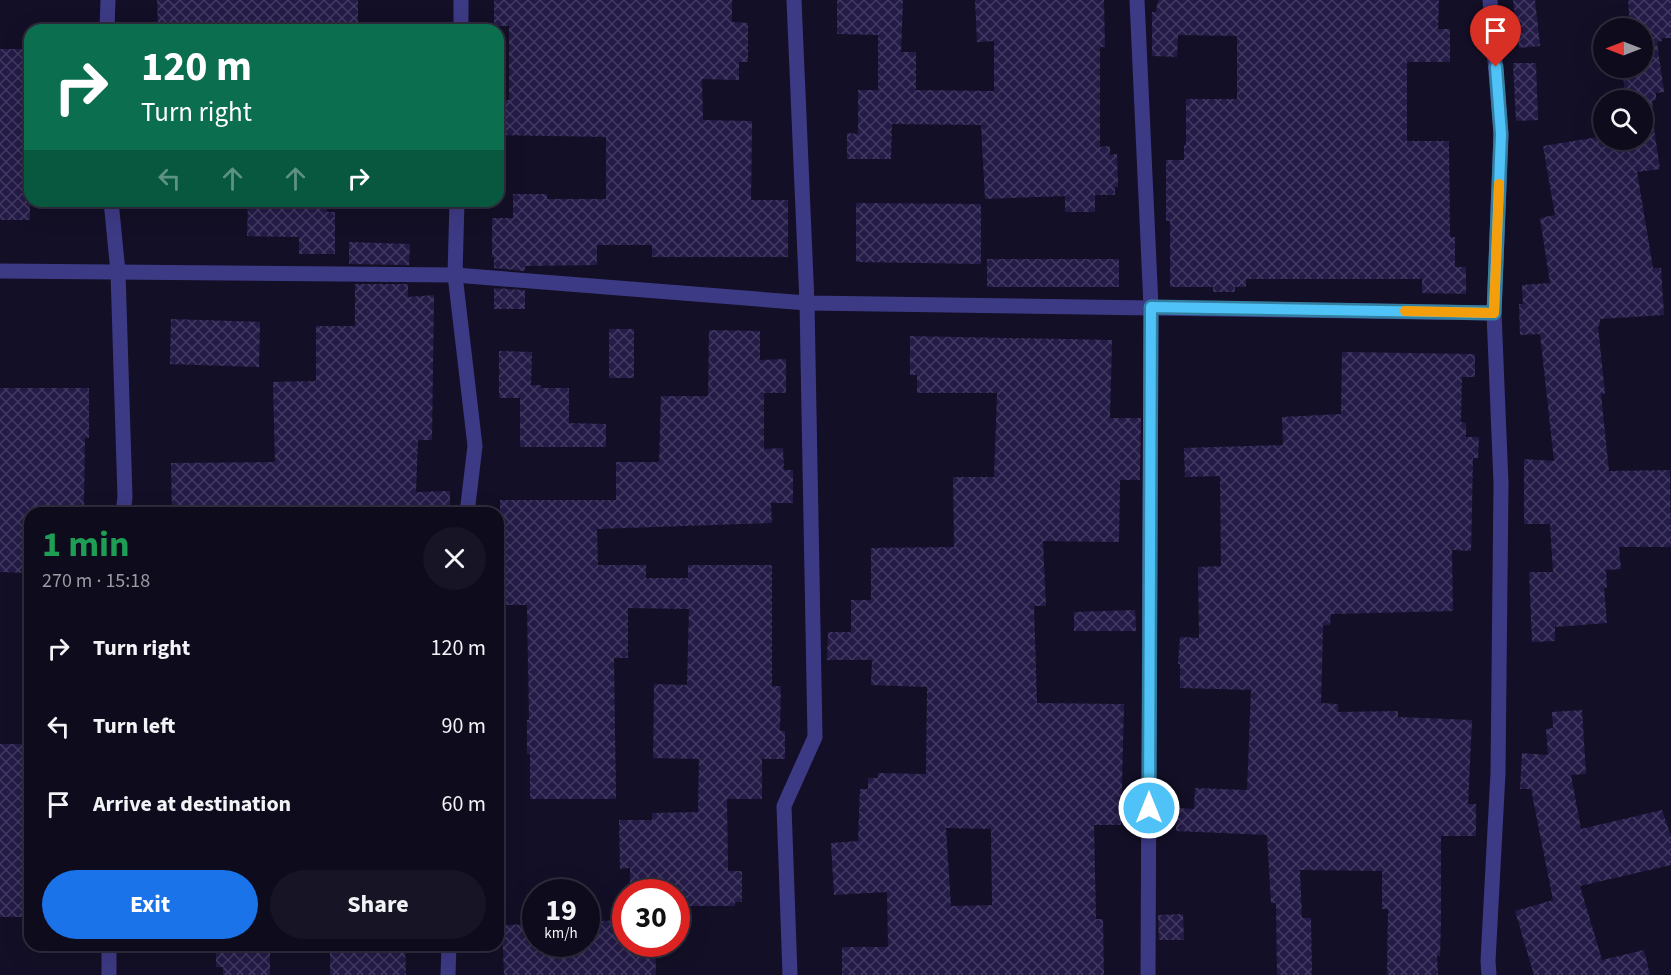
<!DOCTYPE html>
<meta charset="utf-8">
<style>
:root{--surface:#0e0b1c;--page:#171425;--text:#f1f3f6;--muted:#9b9ba3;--line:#2e2b3b;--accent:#1a73e8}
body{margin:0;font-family:"Source Sans 3",sans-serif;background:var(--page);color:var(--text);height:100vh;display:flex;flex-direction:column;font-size:22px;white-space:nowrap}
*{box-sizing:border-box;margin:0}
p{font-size:20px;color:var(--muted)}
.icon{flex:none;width:33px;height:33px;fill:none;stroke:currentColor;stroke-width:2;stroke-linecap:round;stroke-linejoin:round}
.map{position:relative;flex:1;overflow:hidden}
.sheet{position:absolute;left:24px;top:507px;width:480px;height:444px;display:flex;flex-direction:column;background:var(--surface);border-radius:18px;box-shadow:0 6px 24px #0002,0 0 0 2px var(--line)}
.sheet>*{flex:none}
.banner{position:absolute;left:24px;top:24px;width:480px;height:183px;border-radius:18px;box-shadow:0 6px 24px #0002,0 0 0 2px var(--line);background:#0b6e4f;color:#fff;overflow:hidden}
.needle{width:39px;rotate:270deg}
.fabs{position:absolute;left:1593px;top:18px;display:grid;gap:12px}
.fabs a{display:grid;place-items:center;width:60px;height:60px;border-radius:50%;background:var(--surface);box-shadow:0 6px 24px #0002,0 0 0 2px var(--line);font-size:30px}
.speed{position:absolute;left:522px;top:879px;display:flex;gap:12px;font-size:30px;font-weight:700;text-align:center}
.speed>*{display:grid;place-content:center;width:78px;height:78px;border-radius:50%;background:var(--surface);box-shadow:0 6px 24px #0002,0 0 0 2px var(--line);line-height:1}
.speed small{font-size:15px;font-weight:400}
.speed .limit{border:9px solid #d22;background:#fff;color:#111}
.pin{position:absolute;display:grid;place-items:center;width:51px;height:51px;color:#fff;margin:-62px -26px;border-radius:50% 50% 50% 0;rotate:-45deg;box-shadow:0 0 6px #0007}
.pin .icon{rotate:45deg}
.me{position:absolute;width:66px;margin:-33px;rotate:0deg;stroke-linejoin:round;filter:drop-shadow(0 0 4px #0008)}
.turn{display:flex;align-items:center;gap:21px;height:126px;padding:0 18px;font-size:27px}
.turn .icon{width:78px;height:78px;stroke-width:2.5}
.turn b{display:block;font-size:42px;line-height:51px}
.lanes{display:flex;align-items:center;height:57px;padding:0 18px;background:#0003;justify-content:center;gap:30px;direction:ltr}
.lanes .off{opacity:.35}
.round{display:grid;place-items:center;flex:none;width:63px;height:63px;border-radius:32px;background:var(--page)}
.overview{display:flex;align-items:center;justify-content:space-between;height:102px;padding:0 18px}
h1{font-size:36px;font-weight:700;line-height:45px;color:#1e9e55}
.button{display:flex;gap:12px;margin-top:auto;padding:12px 18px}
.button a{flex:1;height:69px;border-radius:36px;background:var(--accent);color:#fff;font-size:24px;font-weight:700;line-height:69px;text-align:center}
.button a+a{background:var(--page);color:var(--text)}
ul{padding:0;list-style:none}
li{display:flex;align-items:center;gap:18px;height:78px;padding:0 18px}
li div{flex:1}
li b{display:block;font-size:22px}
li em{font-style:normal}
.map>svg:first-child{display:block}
.building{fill:url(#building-cross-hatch);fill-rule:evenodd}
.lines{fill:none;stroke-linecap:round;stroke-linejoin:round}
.street{stroke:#3d3a85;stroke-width:15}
.route-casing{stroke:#337fa1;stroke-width:15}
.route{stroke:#4fc3f7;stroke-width:10}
.slow{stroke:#f59e0b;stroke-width:10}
</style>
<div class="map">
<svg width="1671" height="975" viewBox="0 0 1671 975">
<defs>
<pattern id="building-cross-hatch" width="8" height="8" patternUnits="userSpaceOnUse" patternTransform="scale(1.5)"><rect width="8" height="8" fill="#241b47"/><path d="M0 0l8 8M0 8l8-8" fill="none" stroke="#433b63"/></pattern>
</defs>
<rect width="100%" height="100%" fill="#130f26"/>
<g class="building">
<path d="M157,0H358V30H203V23L158,24Z"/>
<path d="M494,0H732V22L748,23V62H739V80L702,79L703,120L752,121L751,200H788V257H652V245H597V265L525,266V271L494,268V257H492V218H513V194H547V199H606V137L498,135V100H509V26H494Z"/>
<path d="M837,0H903L901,52H916V90L994,91V41L977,42L975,0H1104L1105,47H1100V147L1110,146V155L1117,154L1118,187H1115V195H1095V212H1065V196L985,199L981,125L892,124L891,159H847V133L858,134V90H878V35L837,34Z"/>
<path d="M1158,0H1439L1438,29H1450V62H1407V141H1449L1450,237H1455V267H1466V294L1422,293V279H1246V287H1235V292H1213V287H1170V221H1166V160H1184V145H1186V99H1237V36L1178,35L1177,57L1152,56V12H1156Z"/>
<path d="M1513,0H1535L1540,46L1519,48Z"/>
<path d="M1628,0H1671V38H1662V41L1657,42L1664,92L1656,93V100L1652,101L1653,108H1651L1660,169L1637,172L1653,268H1661L1664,315L1600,319V325L1598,326L1605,394H1601L1609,471L1670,470L1671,547H1619L1621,569L1606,570L1607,588H1604L1607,623L1555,627V641L1532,642L1529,572H1553L1550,524H1524V459L1554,461L1540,334L1520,335L1519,304H1523L1522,285L1550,283L1540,218L1555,215L1543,146L1604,136V140H1642V100H1626L1622,68H1642V28H1630Z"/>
<rect x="0" y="49" width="30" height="171"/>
<path d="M1513,63H1536L1538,120L1516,121Z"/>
<path d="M248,201H327V212H335V254H299V237L247,236Z"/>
<path d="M856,203L981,204V264L856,262Z"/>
<path d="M349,242L410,244L409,265L349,264Z"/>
<rect x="987" y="259" width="132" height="28"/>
<path d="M355,284H408V297L434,295L432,440H418L416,492L450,491V513H172L171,463L275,462L273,382L316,381V326H355Z"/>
<path d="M494,288L525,290V309H494Z"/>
<path d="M171,319L260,322L259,367L170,364Z"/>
<rect x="609" y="329" width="25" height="49"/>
<path d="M709,330L760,331V360L786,359V393H764V449L783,448L784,470H793V503H771L772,523L597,529L598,565H646V578H688V565H772V686H781L780,731H785V759H762V799H727L728,871H742V902H735V906H678L677,892H630V868L620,869L619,820H652V813L698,812L699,759L653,758L654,684L687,685L689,609L628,608V658H614L616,799H530V754H527V720H529L527,605H504V534H500V500H616V462H659L661,396H708Z"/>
<path d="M910,336L1112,340L1110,418H1141L1140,480H1120L1119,542L1043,541L1046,606H1034L1037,703L1124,704L1121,825H1094L1096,919H1103L1104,975H842V947H888L887,892L834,895L831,843L858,841L860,789H868V778H878V773L926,774L927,687L871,685L872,660H827L828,632H851V600H871V548L954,547L953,477H994L997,393H917V375H910ZM946,828L991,829L992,905L951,906Z"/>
<path d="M499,351L532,352L531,385H541V388H569V423L606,424V447H520V398H499Z"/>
<path d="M1342,352L1475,354V377H1462L1461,422L1466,423V437H1479L1478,458H1473L1471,551L1452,550L1453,611L1331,614L1330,625H1323L1321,703L1338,704V712L1398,711V717L1472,720L1468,804H1476V836H1441V923L1440,956H1437L1438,975H1387L1388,909H1382V871L1300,870L1302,918H1311L1312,975H1277L1276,903H1271L1267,835L1176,831L1177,808L1194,809L1195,788L1247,790L1251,690L1180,688V664H1178L1180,637L1199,638L1198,567L1221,566L1220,476L1185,477L1184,448L1283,445L1282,417L1341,414Z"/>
<path d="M0,388H89V438H85L84,511H30V573L0,572Z"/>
<path d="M1135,610L1136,631H1074V612Z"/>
<path d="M1582,710L1586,774L1571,775L1581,829L1662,810L1671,836V865L1580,886L1602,960L1644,950L1650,975H1534L1515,911L1553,900L1531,789H1520L1522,753L1548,755L1546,729L1553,728L1552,712Z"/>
<rect x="0" y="744" width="30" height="173"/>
<path d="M1183,914L1184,940H1159L1158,915Z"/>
<path d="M621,920L622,944H655L656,975H504L502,925L536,924V944H586V922Z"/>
<path d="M216,945H270V975H223V967H216Z"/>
<path d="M330,945H405L406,975H330Z"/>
</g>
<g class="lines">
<g class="street">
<path d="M1137,0L1151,307L1148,975"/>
<path d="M107,30L108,0"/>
<path d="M461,30V0"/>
<path d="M111,201L118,272L125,497L123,513"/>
<path d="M457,201L455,275L475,446L467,513"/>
<path d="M0,271L455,275L807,303L1494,313"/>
<path d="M109,975V945"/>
<path d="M448,975L449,945"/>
<path d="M790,975L784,806L815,737L807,303L794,0"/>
<path d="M1489,975L1488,961L1498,773L1501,483L1494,313L1501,134L1490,0"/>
</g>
</g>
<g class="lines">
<g class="route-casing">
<path id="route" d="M1149,808L1151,307L1494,313L1501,134L1496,67"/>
</g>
<use href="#route" class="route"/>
<path class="slow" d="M1405,311L1494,313L1499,184"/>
</g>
</svg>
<div class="fabs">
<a><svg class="needle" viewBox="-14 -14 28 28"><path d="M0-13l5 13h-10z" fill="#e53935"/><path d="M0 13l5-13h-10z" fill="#9b9ba3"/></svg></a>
<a><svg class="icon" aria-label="search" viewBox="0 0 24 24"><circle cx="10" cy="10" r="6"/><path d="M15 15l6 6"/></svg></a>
</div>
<div class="speed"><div>19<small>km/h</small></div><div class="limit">30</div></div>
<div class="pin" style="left:1496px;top:67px;background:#d93025"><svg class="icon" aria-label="arrive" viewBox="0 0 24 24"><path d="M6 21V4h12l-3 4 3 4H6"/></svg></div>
<svg class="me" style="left:1149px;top:808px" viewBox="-20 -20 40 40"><circle r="17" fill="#4fc3f7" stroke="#fff" stroke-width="3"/><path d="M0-11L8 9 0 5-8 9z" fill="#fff"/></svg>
<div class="banner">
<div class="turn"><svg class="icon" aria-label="right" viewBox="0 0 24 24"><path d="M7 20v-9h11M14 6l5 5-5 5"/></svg><div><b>120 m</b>Turn right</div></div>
<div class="lanes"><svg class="icon off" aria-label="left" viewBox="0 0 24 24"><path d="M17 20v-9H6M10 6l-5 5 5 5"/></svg><svg class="icon off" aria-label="ahead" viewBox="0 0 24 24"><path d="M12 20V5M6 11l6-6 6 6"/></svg><svg class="icon off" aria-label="ahead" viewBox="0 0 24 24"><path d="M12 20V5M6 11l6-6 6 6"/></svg><svg class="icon" aria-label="right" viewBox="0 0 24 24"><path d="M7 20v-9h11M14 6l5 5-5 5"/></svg></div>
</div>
<section class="sheet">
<div class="overview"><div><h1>1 min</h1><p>270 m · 15:18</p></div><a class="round"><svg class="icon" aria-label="close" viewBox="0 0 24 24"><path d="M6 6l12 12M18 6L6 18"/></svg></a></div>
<ul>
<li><svg class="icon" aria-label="right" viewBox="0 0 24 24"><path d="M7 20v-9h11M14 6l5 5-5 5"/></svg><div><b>Turn right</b></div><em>120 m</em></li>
<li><svg class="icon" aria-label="left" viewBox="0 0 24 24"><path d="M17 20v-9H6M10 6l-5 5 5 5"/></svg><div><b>Turn left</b></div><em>90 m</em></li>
<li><svg class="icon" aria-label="arrive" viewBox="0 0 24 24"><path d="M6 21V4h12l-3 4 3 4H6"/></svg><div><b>Arrive at destination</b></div><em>60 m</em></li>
</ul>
<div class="button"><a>Exit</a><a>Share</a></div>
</section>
</div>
